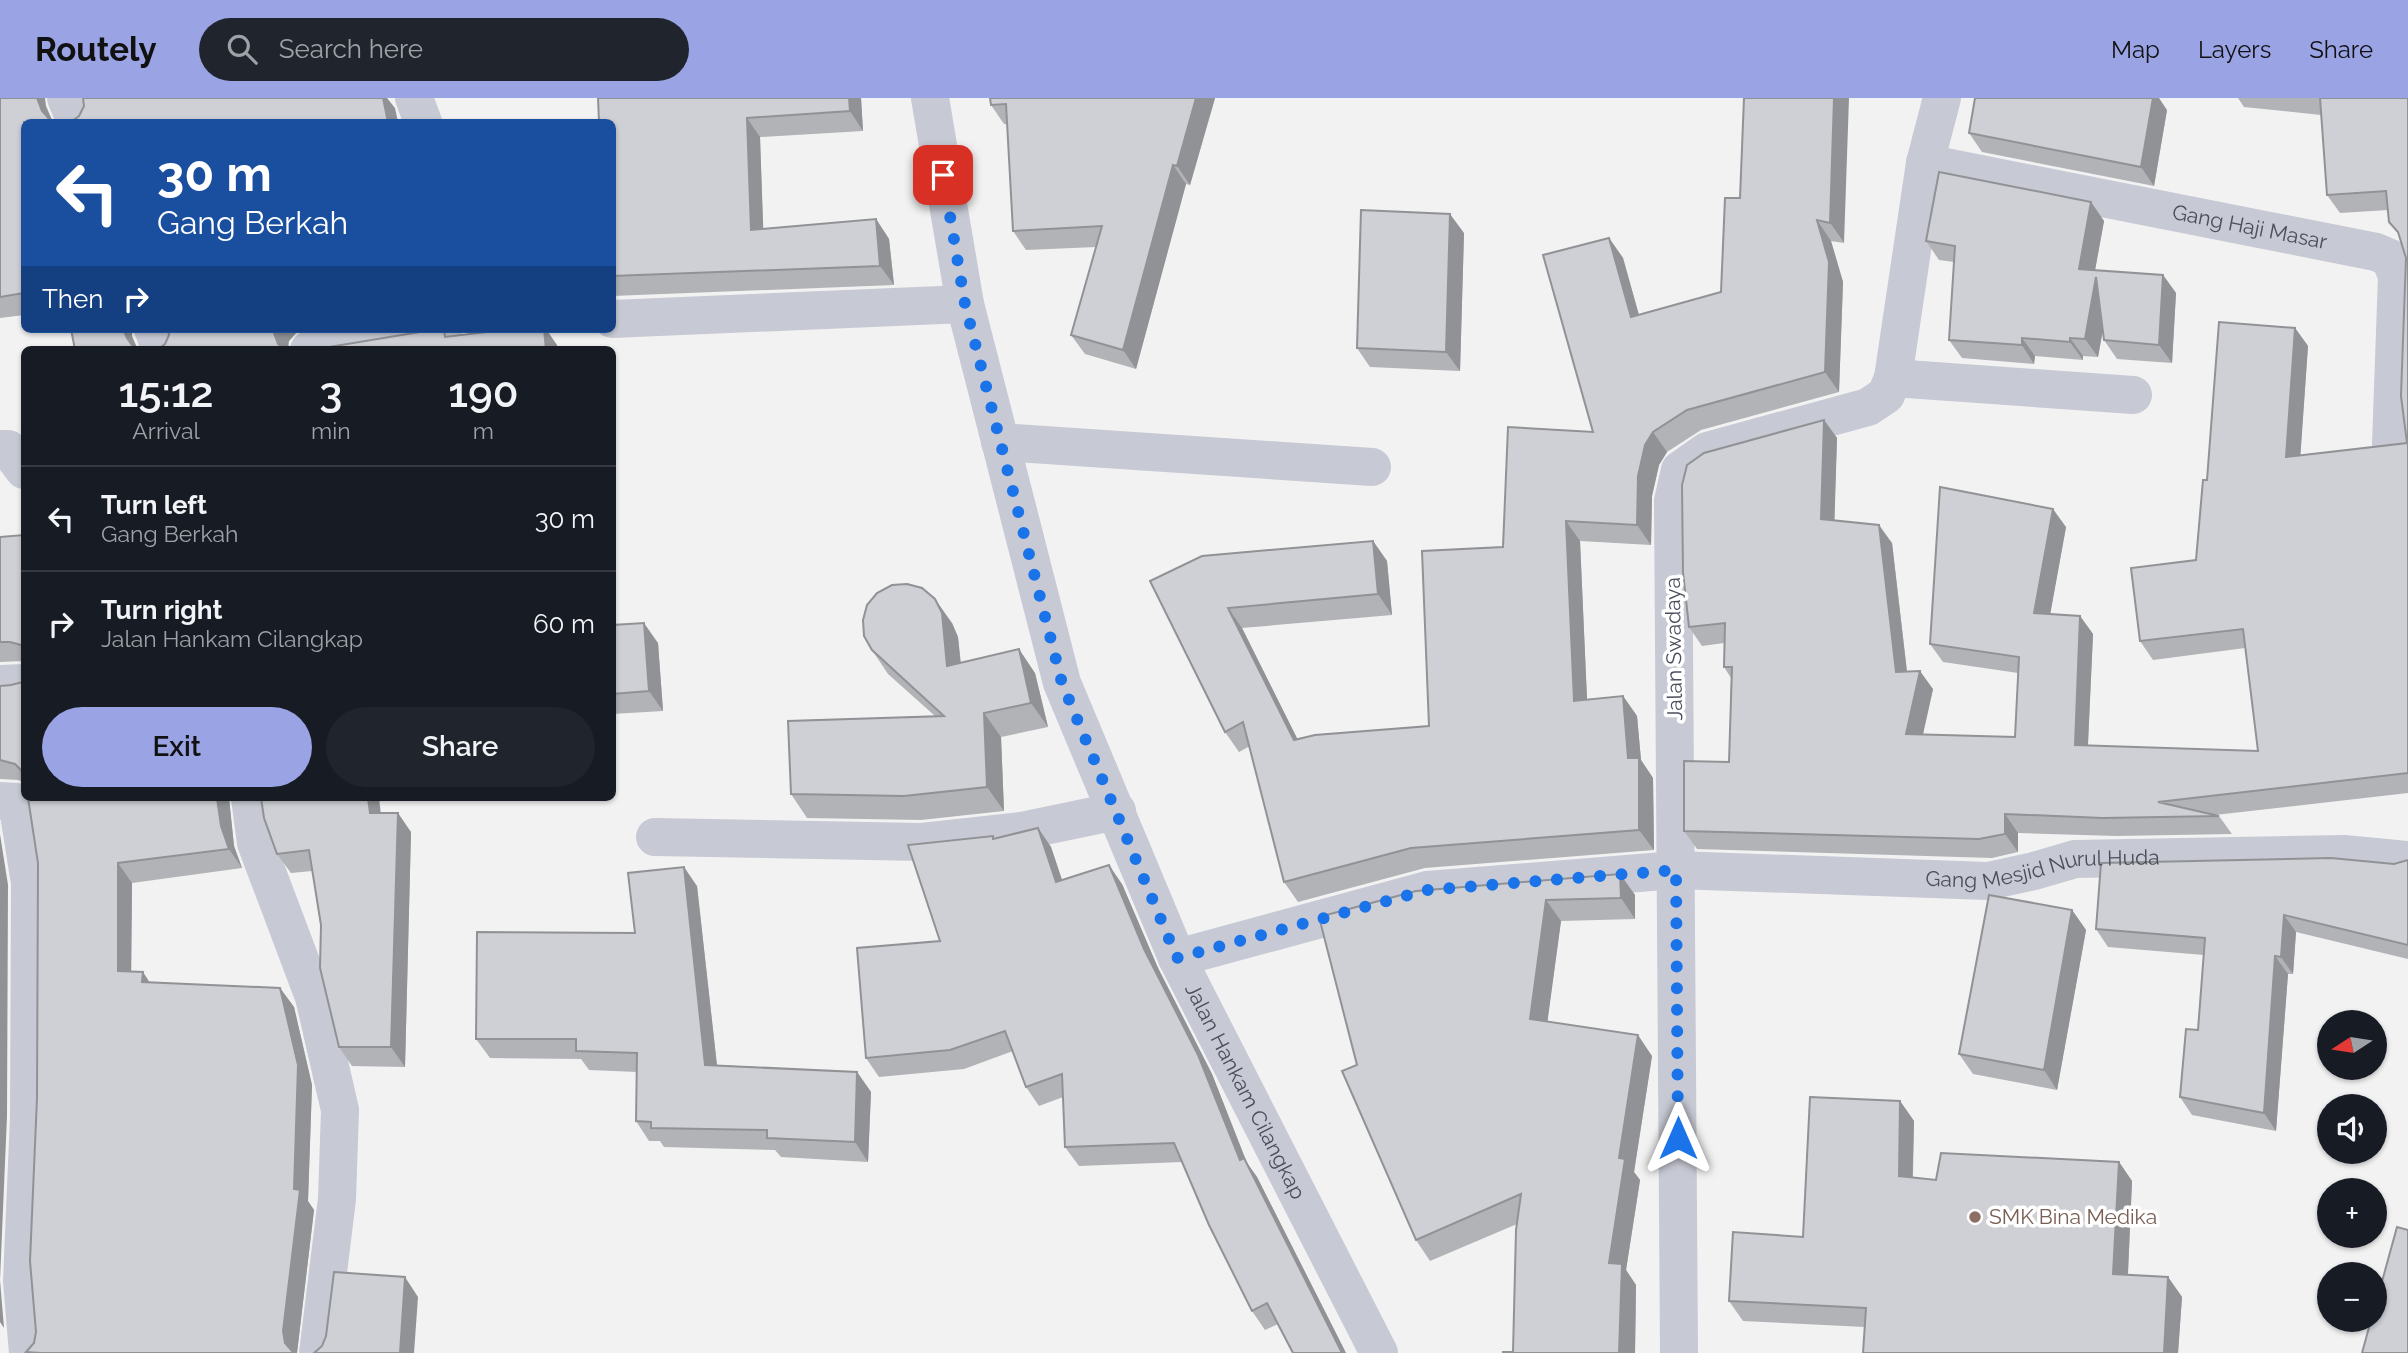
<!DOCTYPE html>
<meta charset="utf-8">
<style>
:root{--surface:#171b24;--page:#20242c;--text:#f1f3f6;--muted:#9ea1a6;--line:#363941;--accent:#9aa3e4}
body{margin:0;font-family:Raleway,sans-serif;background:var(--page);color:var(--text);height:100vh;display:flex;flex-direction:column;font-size:26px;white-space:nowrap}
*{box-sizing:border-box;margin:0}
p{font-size:23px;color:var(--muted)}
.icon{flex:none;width:38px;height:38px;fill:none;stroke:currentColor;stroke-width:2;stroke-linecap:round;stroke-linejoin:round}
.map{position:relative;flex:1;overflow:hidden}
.panel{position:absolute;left:21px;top:248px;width:595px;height:455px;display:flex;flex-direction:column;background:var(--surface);border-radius:10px;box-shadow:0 2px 5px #0004}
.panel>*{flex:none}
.hud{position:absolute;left:21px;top:21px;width:595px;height:214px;border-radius:10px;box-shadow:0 2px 5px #0004;background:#1a4fa0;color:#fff;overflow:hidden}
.needle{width:46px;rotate:258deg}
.fabs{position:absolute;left:2317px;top:912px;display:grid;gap:14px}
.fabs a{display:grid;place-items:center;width:70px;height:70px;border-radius:50%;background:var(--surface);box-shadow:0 2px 5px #0004;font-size:35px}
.pin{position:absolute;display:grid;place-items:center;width:60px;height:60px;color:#fff;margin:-30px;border-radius:14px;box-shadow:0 4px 10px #0006}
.me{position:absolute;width:77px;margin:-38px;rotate:0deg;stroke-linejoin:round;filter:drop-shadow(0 0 5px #0008)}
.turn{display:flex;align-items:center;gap:24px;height:147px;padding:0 21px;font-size:32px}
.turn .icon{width:91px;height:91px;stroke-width:2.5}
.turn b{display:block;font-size:49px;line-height:60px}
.then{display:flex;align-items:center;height:66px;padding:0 21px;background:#0003;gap:14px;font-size:26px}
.eta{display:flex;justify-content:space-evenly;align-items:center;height:119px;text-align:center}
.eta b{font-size:42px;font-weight:600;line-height:49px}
.button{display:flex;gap:14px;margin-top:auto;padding:14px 21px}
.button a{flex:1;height:80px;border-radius:42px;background:var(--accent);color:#111;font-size:28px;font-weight:600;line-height:80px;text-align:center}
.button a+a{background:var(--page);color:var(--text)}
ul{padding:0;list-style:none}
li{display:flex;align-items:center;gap:21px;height:105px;padding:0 21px;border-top:2px solid var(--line)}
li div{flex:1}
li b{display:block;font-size:26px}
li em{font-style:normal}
header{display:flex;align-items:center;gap:42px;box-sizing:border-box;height:98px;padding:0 35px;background:var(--accent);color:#111}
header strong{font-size:33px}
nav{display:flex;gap:38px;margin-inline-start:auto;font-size:24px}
.search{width:490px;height:63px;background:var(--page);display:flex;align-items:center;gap:18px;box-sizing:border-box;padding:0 24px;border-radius:38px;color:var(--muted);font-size:26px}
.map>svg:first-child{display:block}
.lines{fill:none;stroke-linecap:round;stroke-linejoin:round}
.minor{stroke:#c7c9d4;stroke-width:38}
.tertiary{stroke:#c7c9d4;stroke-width:38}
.wall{fill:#b2b3b7}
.shaded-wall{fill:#919295}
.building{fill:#cfd0d5;stroke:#919295;stroke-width:2}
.route{stroke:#1a73e8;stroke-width:12;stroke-dasharray:0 21.6}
.education-dot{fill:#8d6e63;stroke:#fff;stroke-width:2.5}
.labels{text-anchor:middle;stroke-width:7;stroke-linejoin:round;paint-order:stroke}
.street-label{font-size:21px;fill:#4b4f5c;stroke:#fff}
.education-label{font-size:21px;fill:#785e54;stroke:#fff;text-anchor:start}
</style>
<header>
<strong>Routely</strong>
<div class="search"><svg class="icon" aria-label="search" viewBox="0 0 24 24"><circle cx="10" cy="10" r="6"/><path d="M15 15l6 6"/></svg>Search here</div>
<nav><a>Map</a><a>Layers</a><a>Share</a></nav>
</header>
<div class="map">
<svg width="2408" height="1255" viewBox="0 0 2408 1255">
<rect width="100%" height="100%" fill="#f3f2f2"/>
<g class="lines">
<g class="minor">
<path d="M66,0L76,24"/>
<path d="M414,0L423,24"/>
<path id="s1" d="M1925,65L2376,154L2390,160L2397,178L2391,346"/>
<path d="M612,221L965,206"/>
<path d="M153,231L161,252"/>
<path d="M309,252L444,231"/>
<path d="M1893,280L2133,297"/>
<path d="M1000,344L1372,369"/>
<path d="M0,351H8L24,372"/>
<path d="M0,586L24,585"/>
<path d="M250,700L256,745L314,899L340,1012L337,1101L318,1255"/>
<path d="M0,703L17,704L30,785L29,1019L22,1183L28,1255"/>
<path d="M655,739L922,744L1021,733L1117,713"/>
<path id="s2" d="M1177,860L1427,792L1676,772L1988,783L2034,773L2075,761L2344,756L2408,762"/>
</g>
<g class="tertiary">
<path id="s3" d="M930,0L965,206L1062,585L1177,860L1379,1255"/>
<path d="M1679,1255L1673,403L1680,372L1707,353L1868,309L1886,297L1893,280L1925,65L1942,0"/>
</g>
</g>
<g class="wall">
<path d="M0,0L46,8L24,24V217L0,220Z"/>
<path d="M598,0H861L863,33L760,39L763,131L876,121L889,141L894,187L612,198V24Z"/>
<path d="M1215,0L1190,87L1186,86L1136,271L1085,256L1071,237L1096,149L1026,152L1013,133L1007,26H1004L991,7Z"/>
<path d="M1744,0L1844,145L1831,143L1843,184L1839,294L1701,332L1667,354L1659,367L1652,398L1651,447L1580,443L1587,602L1623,598L1637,618L1641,662L1653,680L1654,752L1425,770L1298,804L1284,784L1250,648L1239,654L1225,634L1150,483L1373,443L1387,463L1392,517L1242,530L1297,641L1429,628L1503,449L1593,334L1609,140L1623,160L1639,217L1721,194L1740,100Z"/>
<path d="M2238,0H2408V695L2215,717L2219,718L2232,736L2116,738L2018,735V754L1992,760L1697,751L1684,733L1729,664L1731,580L1724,569V545L1702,548L1689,529L1824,322L1837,340L1834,422L1892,445L1907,573L1933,591L1923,636L2015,639L2018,575L1943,564L1930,546L2066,429L2050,516L2080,518L2093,536L2088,648L2258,653L2245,550L2153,562L2140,543L2196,462L2207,382L2295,230L2308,248L2300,358L2407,345L2406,160L2399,137L2389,124L2388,112L2340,115L2327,97L2321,17L2244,9Z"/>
<path d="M2167,12L2154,88L1982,54L1969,35Z"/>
<path d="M2091,104L2104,123L2095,172L2163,177L2176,195L2172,265L2117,261L2104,242L2103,232L2098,259L2083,258V262L2035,258L2034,266L1962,260L1949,242L1954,164L1939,162L1926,143Z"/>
<path d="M1464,135L1460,273L1370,269L1357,250Z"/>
<path d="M168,231H304L296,235L289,243L165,246L169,237Z"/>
<path d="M24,437V563L0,564V439Z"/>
<path d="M952,525L958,539L961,565L1035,575L1048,629L1001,639L1004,713L921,722L807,720L791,696L935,618L888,576L872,552Z"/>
<path d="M612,527L658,545L663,613L612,616Z"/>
<path d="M24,581V684L18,682L0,681V588L11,587L23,584Z"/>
<path d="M28,700H229L234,748L242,770L132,785L131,874L150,885L280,890L294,909L312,987L308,1103L314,1112L297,1255H27L26,1254L34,1245L36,1234L38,765Z"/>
<path d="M381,715L411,734L405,969L352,968L339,949L312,773L291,775L277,756Z"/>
<path d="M1038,730L1051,749L1062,782L1122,786L1158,870L1212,976L1247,1065L1257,1079L1346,1255H1293L1278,1226L1265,1232L1252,1213L1182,1064L1079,1068L1065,1049L1063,999L1039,1008L1026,989L1013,953L964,971L879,979L866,960L940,843L993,738L994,740Z"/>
<path d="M2408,762V861L2296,834L2293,876H2288L2276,1033L2192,1017L2180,999L2198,932L2204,857L2108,849L2096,831Z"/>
<path d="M1620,776L1635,797V821L1561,823L1547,924L1652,958L1634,1074L1640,1082L1626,1172L1636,1187L1635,1255H1503L1513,1254L1517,1126L1430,1163L1416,1142L1357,967L1319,819Z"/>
<path d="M697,788L717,967L857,974L871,994L868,1064L781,1059L775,1052L664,1049L660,1043H649L636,1023L637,974L589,972L581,961L490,960L476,941L635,835Z"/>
<path d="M2072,812L2086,832L2057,992L1973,976L1959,956Z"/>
<path d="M1900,1003L1914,1023L1913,1079L1936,1082L2119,1064L2132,1083L2128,1177L2168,1179L2182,1199L2178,1255H1863L1865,1229L1743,1223L1729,1203L1803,1139Z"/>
</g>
<g class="shaded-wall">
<path d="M37,0H45L46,8L53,24H50L42,13Z"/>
<path d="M380,0H387L395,10L398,24H388Z"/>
<path d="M849,0H861L863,33L850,13Z"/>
<path d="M1196,0H1215L1190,87L1177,68Z"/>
<path d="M1834,0H1849L1844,145L1830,125Z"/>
<path d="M2153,0H2159L2167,12L2154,88L2141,69Z"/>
<path d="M747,20L760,39L764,152L751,132Z"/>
<path d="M1173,67L1186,86L1136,271L1123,252Z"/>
<path d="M2091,104L2104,123L2092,189L2079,171Z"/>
<path d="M1450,116L1464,135L1460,273L1446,254Z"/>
<path d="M876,121L889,141L894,187L880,168Z"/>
<path d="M1817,122L1831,143L1843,184L1839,294L1825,274Z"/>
<path d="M1609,140L1623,160L1645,239L1631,219Z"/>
<path d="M2163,177L2176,195L2172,265L2159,247Z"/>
<path d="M2096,179L2109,197L2098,259L2085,241Z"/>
<path d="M2295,230L2308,248L2299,378L2286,359Z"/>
<path d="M123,231H132V238L138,252H135L127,240Z"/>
<path d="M274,231H293L296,235L289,243L288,252H282L278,246L274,235Z"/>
<path d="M544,231H546L557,247L558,252H546Z"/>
<path d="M2022,240L2035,258L2034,266L2022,247Z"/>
<path d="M2070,240L2083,258V262L2070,244Z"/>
<path d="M1824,322L1837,340L1834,439L1821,421Z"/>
<path d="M1653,334L1667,354L1659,367L1652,398L1651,447L1637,427L1638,378L1645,347Z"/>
<path d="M2053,411L2066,429L2047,534L2034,515Z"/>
<path d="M1566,423L1580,443L1588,623L1574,603Z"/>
<path d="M1879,427L1892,445L1909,592L1896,574Z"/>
<path d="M1373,443L1387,463L1392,517L1378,496Z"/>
<path d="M935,501L952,525L958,539L963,592L947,568Z"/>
<path d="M1228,510L1242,530L1308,662L1294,642Z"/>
<path d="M2080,518L2093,536L2087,665L2075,647Z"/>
<path d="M644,525L658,545L663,613L649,593Z"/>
<path d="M1019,551L1035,575L1048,629L1031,605Z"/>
<path d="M1920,573L1933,591L1919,654L1906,636Z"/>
<path d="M1623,598L1637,618L1641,662L1653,680L1654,752L1639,732L1628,660Z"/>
<path d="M984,615L1001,639L1004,713L987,689Z"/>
<path d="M217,700H229L234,748L242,770L229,751L221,728Z"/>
<path d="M368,700H379L383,734L370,715Z"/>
<path d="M398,715L411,734L405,969L391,949Z"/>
<path d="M2005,716L2018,735V754L2005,736Z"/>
<path d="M1038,730L1051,749L1069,803L1056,784Z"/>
<path d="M0,736L8,787L7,1018L0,1182L4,1230L0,1224Z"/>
<path d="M118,765L132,785L131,893L118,873Z"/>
<path d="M1109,767L1122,786L1158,870L1212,976L1247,1065L1257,1079L1346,1255H1342L1240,1062L1144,851Z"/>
<path d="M684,769L697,788L719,986L705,967Z"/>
<path d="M1620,776L1635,797V821L1621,800Z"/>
<path d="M1546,802L1561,823L1545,942L1530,921Z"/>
<path d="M2072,812L2086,832L2057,992L2044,972Z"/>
<path d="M2284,817L2296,834L2293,876L2281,859Z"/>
<path d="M2275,858L2288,876L2276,1033L2264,1015Z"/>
<path d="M143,874L156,894L142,884Z"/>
<path d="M280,890L294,909L312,987L308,1103L314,1112L297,1255H292L285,1245L283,1233L294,1091Z"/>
<path d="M1638,937L1652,958L1634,1074L1640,1082L1626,1172L1636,1187L1635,1255H1619L1609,1165L1619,1060Z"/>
<path d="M857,974L871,994L868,1064L855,1044Z"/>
<path d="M1900,1003L1914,1023L1912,1097L1899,1078Z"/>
<path d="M2119,1064L2132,1083L2127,1195L2113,1176Z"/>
<path d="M405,1179L418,1199L414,1255H400Z"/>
<path d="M2168,1179L2182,1199L2178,1255H2164Z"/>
</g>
<g class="building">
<path d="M0,0H37L42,13L50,22L56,24H24V195L0,199Z"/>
<path d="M83,0H383L388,24H71L79,18L84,8Z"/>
<path d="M598,0H849L850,13L747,20L751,132L876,121L880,168L612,178V24H599Z"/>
<path d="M990,0H1196L1177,68L1173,67L1123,252L1071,237L1102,128L1013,133L1006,6L991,7Z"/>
<path d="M1744,0H1834L1830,125L1817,122L1829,164L1825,274L1687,312L1653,334L1645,347L1638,378L1637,427L1566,423L1574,603L1623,598L1628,660H1639V732L1411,750L1284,784L1243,624L1225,634L1150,483L1202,458L1373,443L1378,496L1228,510L1294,642L1315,637L1429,628L1422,453L1503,449L1508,329L1593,334L1543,157L1609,140L1631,219L1721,194L1725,100H1740Z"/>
<path d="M1975,0H2153L2141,69L1969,35Z"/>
<path d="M2320,0H2408V675L2158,704L2219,718L2103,720L2005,716V736L1979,741L1684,733V663L1729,664L1732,569H1724L1725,525L1689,529L1683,474L1682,387L1687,367L1704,355L1824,322L1821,421L1879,427L1896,574L1920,573L1906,636L2015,639L2019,559L1930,546L1940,389L2053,411L2034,515L2080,518L2075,647L2258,653L2243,531L2140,543L2131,470L2196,462L2203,382H2207L2219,224L2295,230L2286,359L2407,345L2401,298L2406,160L2398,134L2389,124L2386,93L2327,97Z"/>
<path d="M476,23L565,24H476Z"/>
<path d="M1939,74L2091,104L2079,171L2163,177L2159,247L2104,242L2096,179L2085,241L2070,240V244L2022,240V247L1949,242L1955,148L1926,143Z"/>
<path d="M1361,112L1450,116L1446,254L1357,250Z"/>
<path d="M71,231H123L127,240L134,250L139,252H75Z"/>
<path d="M168,231H274V235L278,246L286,252H157L165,246L169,237Z"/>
<path d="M438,231H444L445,239L513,231H544L546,252H311Z"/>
<path d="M24,437V550L21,547L10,544H0V439Z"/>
<path d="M907,486L922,490L935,501L942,515L947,568L1019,551L1031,605L984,615L987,689L904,698L791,696L788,623L944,618L872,552L864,538L863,522L867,507L877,495L892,487Z"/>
<path d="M644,525L649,593L612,596V527Z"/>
<path d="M24,581V680L21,672L15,666L0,662V588L11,587L23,584Z"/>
<path d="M28,700H217L221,728L229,751L118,765V873L143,874L142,884L280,890L298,967L294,1091L300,1092L283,1233L285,1245L292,1253L296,1255H41L26,1254L34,1245L36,1234L30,1163L37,1000L38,765Z"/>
<path d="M261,700H368L370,715H398L391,949H339L320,870L321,827L309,752L277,756L264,720Z"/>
<path d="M1038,730L1056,784L1109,767L1144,851L1198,957L1240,1062L1244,1060L1342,1255H1293L1267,1205L1252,1213L1209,1127L1174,1045L1065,1049L1062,976L1026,989L1005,933L950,952L866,960L857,850L940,843L908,747L993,738V741Z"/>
<path d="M2331,760L2394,766L2408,762V847L2284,817L2281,859L2275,858L2264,1015L2180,999L2186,931L2198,932L2205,840L2096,831L2101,765Z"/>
<path d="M684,769L705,967L857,974L855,1044L767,1040V1032L651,1030V1024L636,1023L637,955L576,953V941H476L477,834L635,835L628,775Z"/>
<path d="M1620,776L1621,800L1546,802L1530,921L1638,937L1619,1060L1625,1061L1609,1165L1622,1166L1619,1255H1503V1254H1513L1516,1132L1521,1096L1416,1142L1342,973L1357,967L1319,819L1416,793Z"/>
<path d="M1989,797L2072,812L2044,972L1959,956Z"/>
<path d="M1810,999L1900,1003L1899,1078L1936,1082L1941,1055L2119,1064L2113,1176L2168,1179L2164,1255H1863L1866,1210L1729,1203L1733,1134L1803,1139Z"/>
<path d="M2397,1129L2408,1132V1255H2362L2371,1222H2375V1209Z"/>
<path d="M334,1174L405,1179L400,1255H314L322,1248L326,1238Z"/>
</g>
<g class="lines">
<path class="route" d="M943,77L965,206L1062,585L1177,860L1427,792L1676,772L1678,1040"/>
</g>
<circle class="education-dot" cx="1975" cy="1119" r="7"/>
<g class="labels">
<g class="street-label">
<text dy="7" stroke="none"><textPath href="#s1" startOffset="331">Gang Haji Masar</textPath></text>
<text transform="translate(1674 551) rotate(-91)" y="7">Jalan Swadaya</text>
<text dy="7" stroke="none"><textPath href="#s2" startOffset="877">Gang Mesjid Nurul Huda</textPath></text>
<text dy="7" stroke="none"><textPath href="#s3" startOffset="1048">Jalan Hankam Cilangkap</textPath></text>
</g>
<g class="education-label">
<text x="1989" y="1126">SMK Bina Medika</text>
</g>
</g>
</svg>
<div class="fabs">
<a><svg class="needle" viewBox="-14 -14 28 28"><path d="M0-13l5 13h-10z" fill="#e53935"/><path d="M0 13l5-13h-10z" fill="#9ea1a6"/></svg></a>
<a><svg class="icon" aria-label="sound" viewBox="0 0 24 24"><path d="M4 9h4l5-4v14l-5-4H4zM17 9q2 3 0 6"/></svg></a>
<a>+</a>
<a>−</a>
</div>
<div class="pin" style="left:943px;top:77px;background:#d93025"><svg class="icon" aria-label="arrive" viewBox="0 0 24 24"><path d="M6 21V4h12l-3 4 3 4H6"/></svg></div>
<svg class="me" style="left:1678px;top:1040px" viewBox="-20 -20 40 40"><path d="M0-17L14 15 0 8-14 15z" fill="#1a73e8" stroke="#fff" stroke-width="4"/></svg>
<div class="hud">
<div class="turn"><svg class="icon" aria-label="left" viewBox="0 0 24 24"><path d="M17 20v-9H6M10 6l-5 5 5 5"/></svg><div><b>30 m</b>Gang Berkah</div></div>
<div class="then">Then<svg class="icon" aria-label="right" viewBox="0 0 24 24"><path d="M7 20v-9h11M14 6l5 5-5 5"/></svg></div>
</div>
<section class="panel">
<div class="eta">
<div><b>15:12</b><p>Arrival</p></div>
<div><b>3</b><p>min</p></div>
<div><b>190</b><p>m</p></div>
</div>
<ul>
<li><svg class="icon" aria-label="left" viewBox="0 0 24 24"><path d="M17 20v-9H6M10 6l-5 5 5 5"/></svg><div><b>Turn left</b><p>Gang Berkah</p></div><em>30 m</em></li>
<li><svg class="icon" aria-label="right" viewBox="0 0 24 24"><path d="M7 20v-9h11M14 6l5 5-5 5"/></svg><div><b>Turn right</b><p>Jalan Hankam Cilangkap</p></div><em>60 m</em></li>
</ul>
<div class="button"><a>Exit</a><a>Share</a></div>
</section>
</div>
